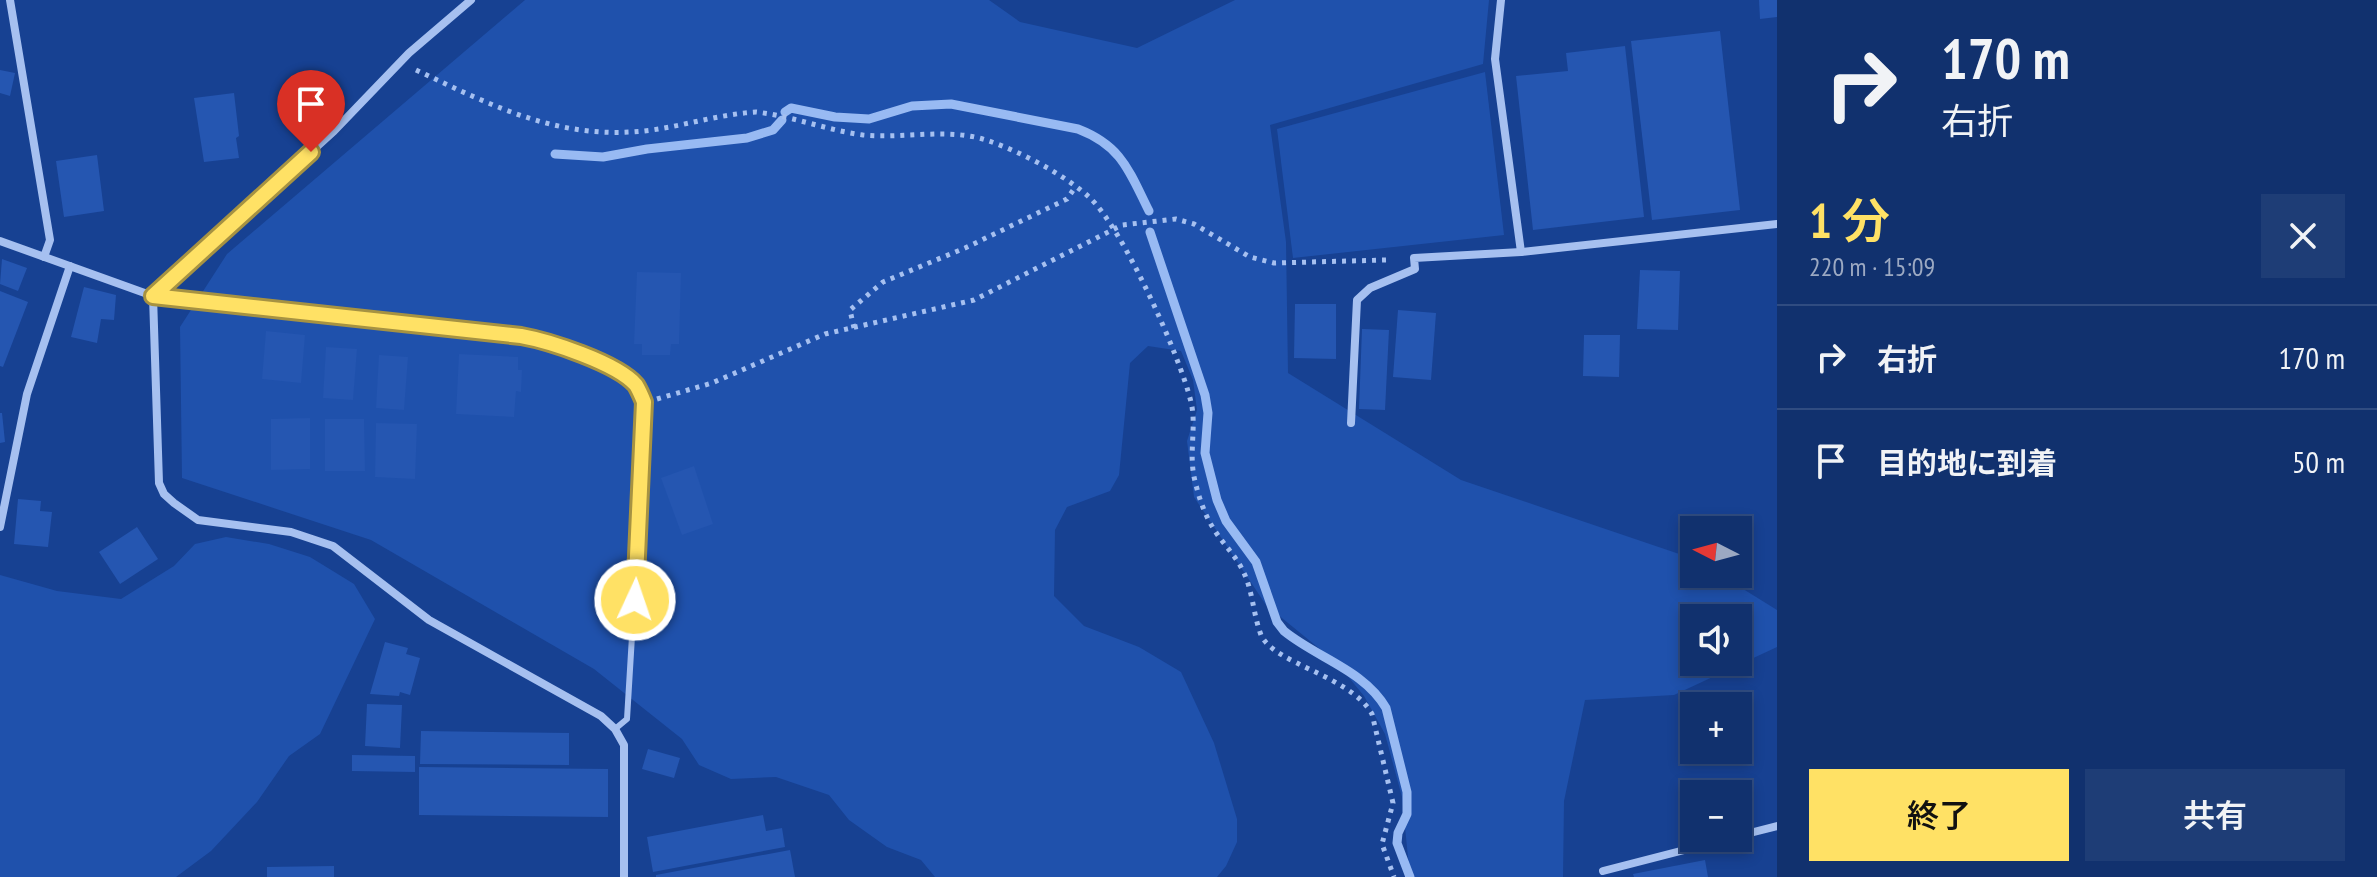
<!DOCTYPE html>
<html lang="ja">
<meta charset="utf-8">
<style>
:root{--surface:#11316e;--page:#1e3d76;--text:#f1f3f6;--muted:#9ca9c2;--line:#304c81;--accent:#ffe165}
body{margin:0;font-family:"PT Sans Narrow","Noto Sans JP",sans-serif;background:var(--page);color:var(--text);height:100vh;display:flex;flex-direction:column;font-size:30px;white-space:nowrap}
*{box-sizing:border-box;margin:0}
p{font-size:26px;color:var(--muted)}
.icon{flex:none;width:44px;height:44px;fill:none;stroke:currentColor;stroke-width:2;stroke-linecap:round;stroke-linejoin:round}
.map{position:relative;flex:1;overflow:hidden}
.details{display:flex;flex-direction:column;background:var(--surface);width:600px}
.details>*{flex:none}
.banner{background:#11316e;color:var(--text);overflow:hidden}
.needle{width:52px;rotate:276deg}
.controls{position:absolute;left:1680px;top:516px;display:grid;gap:16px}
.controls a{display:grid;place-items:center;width:72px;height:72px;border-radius:0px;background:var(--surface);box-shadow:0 4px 12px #0003,0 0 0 2px var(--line);font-size:40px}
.pin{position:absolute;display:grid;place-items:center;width:68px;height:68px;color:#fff;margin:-82px -34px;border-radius:50% 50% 50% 0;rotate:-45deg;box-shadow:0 0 8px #0007}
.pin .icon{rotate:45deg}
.me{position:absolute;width:88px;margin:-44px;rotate:3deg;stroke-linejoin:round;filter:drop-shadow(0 0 6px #0008)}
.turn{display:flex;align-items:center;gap:28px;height:168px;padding:0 32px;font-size:36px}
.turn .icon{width:104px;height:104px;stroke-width:2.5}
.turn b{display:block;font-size:56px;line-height:68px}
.round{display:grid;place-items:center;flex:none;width:84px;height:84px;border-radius:0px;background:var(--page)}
.headline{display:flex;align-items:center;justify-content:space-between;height:136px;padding:0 32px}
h1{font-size:48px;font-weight:600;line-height:60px;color:var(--accent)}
.primary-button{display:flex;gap:16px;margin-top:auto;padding:16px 32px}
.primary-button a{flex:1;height:92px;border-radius:0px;background:var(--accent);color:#111;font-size:32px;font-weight:600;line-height:92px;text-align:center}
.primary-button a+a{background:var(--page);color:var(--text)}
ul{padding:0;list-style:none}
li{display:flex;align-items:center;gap:24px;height:104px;padding:0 32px;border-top:2px solid var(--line)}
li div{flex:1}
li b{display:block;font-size:30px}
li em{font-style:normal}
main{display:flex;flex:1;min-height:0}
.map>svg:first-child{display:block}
.green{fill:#1f51ac;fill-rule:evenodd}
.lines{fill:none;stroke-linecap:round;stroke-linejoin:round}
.stream{stroke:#98baf3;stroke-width:9}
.building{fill:#2556b1}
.path{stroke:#a6c0f0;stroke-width:5;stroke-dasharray:4 6;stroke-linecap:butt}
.service{stroke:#a6c0f0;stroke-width:6}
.minor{stroke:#a6c0f0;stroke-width:8}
.route-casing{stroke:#a69242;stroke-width:20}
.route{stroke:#ffe165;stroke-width:14}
</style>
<main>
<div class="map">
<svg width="1777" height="877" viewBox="0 0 1777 877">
<rect width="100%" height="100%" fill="#174192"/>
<g class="green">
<path d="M525,0H989L1020,22L1137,48L1235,0H1489L1483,64L1270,125L1286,242L1288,373L1461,480L1694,559V574H1719L1777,610V647L1674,695L1585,700L1564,801L1563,877H1410L1402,797L1385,734L1364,696L1337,663L1266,605L1194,497L1187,441L1197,410L1193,380L1181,351L1148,346L1130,363L1119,475L1110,491L1067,507L1055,530L1054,596L1084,626L1139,647L1181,672L1214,743L1237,819V842L1226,866L1217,877H935L921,860L887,847L849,820L829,795L776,777L731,779L699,765L682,739L594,669L371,540L182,478L180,327L227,254ZM1694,618H1738V662H1694Z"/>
<path d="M1485,72L1504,235L1293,258L1277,129Z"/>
<path d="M226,537L269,544L310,557L354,584L375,619L320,734L289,756L257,802L211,851L176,877H0V575L57,591L121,599L174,566L195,544Z"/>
</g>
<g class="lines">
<g class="stream">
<path d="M785,112L791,108L835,117L869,119L912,106L951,104L1078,129C1122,146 1129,171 1149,211"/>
<path d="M555,154L603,157L647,149L747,138L773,130L782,120"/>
<path d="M1150,232L1205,395L1208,413L1205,453L1217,500L1226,521L1256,562L1277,622L1284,631C1317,658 1364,670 1386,708L1407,792V814L1398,833L1397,843L1410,877"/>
</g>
</g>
<g class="building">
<path d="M1759,0H1777V17L1760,19Z"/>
<path d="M1720,31L1740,210L1652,220L1631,41Z"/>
<path d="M1625,46L1644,217L1533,230L1516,76L1568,71L1566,53Z"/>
<path d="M0,70L15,73L10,96L0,93Z"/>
<path d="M234,93L239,136L236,138L239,158L204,162L194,98Z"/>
<path d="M97,155L104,211L64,217L56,161Z"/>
<path d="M2,259L27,268L18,291L0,284Z"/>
<path d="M1640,270L1680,271L1678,330L1637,329Z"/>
<path d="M637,272L681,273L679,344H671L670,355H642V344H634Z"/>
<path d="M84,287L116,295L114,320L101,319L97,343L71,337Z"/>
<path d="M0,291L28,302L3,367L0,366Z"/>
<path d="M1295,304H1336V359L1294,358Z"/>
<path d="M1398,310L1436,313L1431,380L1393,377Z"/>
<path d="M1362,329L1389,330L1385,410L1359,409Z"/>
<path d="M266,331L305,335L301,383L262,379Z"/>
<path d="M1584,335H1620L1619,377L1583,376Z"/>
<path d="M326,347L357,349L353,400L323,398Z"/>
<path d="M459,354L518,357V370H522L521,392L516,391L514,417L456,414Z"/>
<path d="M379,355L408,357L404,410L376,408Z"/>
<path d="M0,413H2L5,442L0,443Z"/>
<path d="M310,418V469L271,470V419Z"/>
<path d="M325,419H364L365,471H325Z"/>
<path d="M376,423L417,424L415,479L375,477Z"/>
<path d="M694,466L713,524L682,535L661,478Z"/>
<path d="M18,499L41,501L40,511L52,512L48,547L14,544Z"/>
<path d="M137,527L158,559L120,584L99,552Z"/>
<path d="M385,642L408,648L406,654L420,658L410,695L400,692L399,696L370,694Z"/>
<path d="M367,704L402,705L400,748L365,746Z"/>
<path d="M421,731L569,733V765L420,764Z"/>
<path d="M648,749L680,758L674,778L642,769Z"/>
<path d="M352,755L415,756V772L352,771Z"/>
<path d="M419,767L608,769V817L419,815Z"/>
<path d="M763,815L766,831L782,828L785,847L653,872L647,837Z"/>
<path d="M790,850L795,877H656V875Z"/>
<path d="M1705,860L1708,877H1634L1633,874Z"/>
<path d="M334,866V877H267V867Z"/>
</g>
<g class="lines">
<g class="path">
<path d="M416,70C495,107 562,142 652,130C687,125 721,114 756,112C792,116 826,130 863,135C904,139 950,127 989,141C1021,152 1065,175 1089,197C1123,228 1180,356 1191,402C1197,427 1188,454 1195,481C1199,498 1205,516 1215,531C1224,545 1236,556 1243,571C1253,591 1253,614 1261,635C1274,664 1351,676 1372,714L1393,803L1382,844L1394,877"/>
<path d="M854,328L850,310L883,282L965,248L1067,199L1076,186"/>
<path d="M657,399L712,383L825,334L974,300L1122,225L1176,219L1194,224L1250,257L1274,263L1386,260"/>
</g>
<path class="service" d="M285,310L542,340L583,355L636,385L644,402L645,421L627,719L615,729"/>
<g class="minor">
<path d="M10,0L50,240L44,257"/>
<path d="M471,0L409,53L334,131L153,296L159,483L164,494L174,503L198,520L291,532L333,546L429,620L601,716L615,729L624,745V877"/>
<path d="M1501,0L1495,59L1521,252"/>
<path d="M0,241L153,296L285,310"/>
<path d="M1351,423L1357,300L1370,288L1415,269L1414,258L1521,252L1777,224"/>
<path d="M0,527L27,394L70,266"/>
<path d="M1738,836L1777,826"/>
<path d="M1603,871L1731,838"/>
</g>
</g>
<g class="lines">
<g class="route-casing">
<path id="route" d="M311,152L153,296L521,336C549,341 617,363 636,385C639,390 642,397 644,402L635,600"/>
</g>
<use href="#route" class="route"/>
</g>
</svg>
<div class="controls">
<a><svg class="needle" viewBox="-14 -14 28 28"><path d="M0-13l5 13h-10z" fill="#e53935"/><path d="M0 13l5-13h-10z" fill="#9ca9c2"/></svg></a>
<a><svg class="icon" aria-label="sound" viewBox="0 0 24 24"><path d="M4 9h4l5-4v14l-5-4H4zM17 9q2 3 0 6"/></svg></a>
<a>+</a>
<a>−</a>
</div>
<div class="pin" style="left:311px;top:152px;background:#d93025"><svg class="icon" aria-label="arrive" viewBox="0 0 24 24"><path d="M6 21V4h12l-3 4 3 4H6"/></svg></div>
<svg class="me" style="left:635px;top:600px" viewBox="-20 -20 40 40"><circle r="17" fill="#ffe165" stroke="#fff" stroke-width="3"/><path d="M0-11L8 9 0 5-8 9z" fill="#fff"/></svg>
</div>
<section class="details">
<div class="banner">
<div class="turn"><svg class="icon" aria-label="right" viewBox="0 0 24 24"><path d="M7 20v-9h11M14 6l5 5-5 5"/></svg><div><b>170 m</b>右折</div></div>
</div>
<div class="headline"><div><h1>1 分</h1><p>220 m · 15:09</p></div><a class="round"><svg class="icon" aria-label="close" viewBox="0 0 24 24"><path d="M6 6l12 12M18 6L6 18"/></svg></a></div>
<ul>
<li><svg class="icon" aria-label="right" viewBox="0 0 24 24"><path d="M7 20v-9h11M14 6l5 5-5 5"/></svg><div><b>右折</b></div><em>170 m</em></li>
<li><svg class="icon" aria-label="arrive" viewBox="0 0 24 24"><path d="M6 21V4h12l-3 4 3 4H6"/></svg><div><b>目的地に到着</b></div><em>50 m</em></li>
</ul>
<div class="primary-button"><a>終了</a><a>共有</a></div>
</section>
</main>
